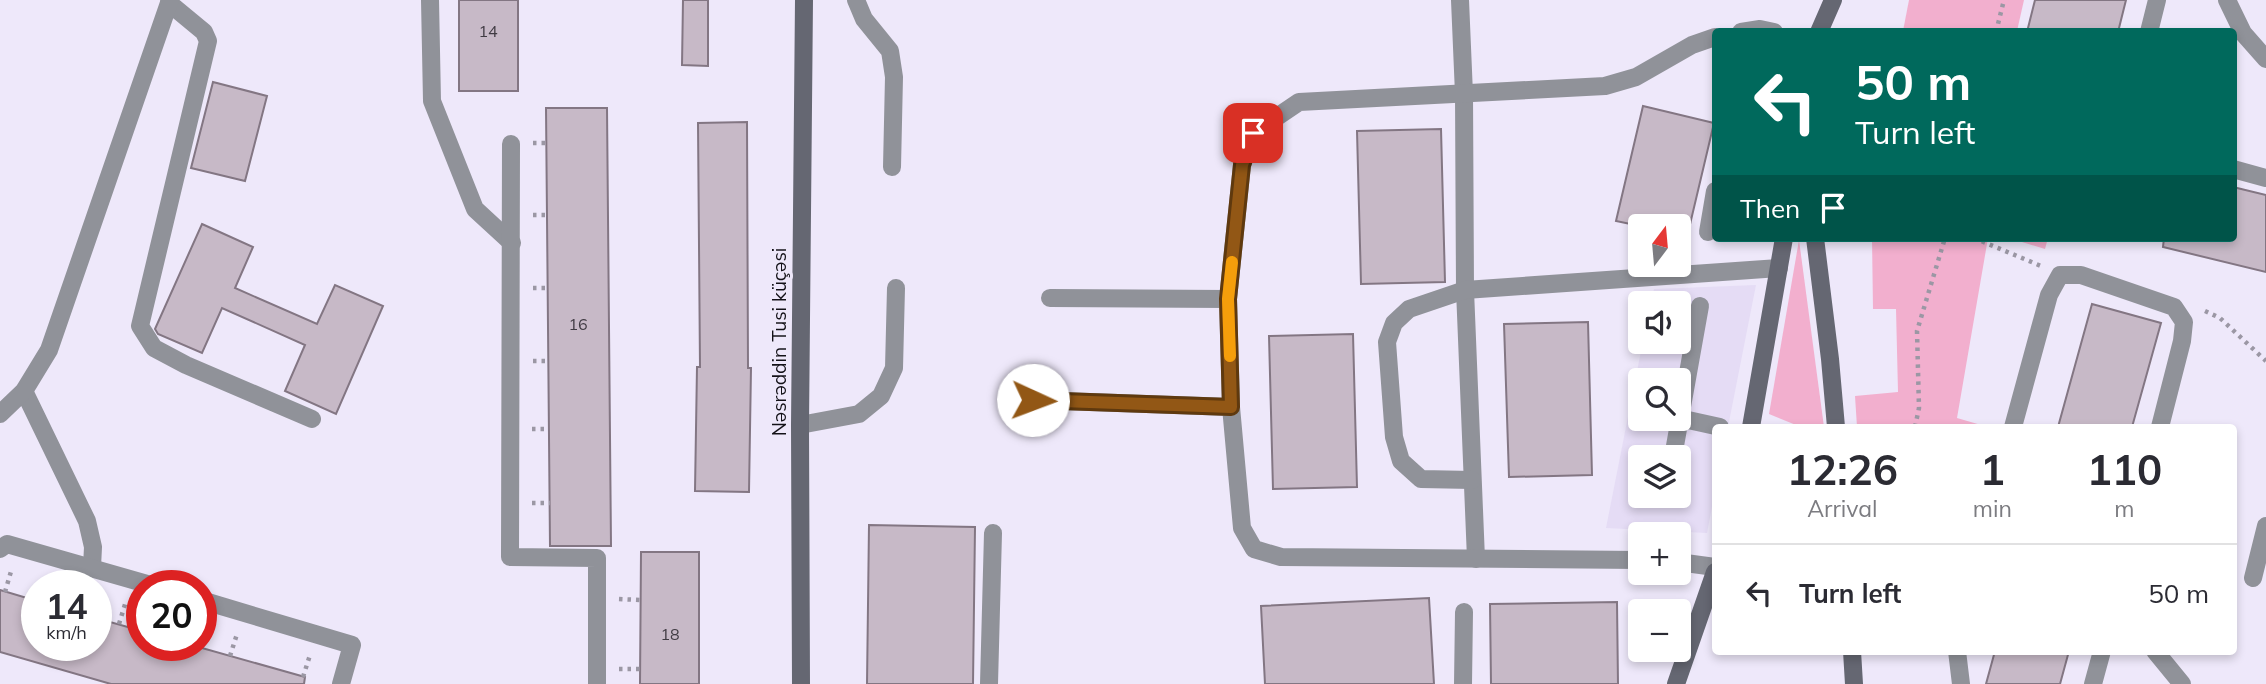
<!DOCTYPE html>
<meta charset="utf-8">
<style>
:root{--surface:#fff;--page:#f2f2f3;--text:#2b2b33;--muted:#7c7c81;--line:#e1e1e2}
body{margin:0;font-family:Mulish,sans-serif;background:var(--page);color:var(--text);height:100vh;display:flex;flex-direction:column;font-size:26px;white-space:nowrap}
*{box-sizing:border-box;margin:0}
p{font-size:23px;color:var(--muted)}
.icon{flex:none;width:38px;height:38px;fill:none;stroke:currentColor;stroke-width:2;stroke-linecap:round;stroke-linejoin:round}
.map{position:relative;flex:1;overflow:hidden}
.details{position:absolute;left:1712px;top:424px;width:525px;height:231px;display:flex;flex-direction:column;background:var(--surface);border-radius:7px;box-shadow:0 4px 10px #0003}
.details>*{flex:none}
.banner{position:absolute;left:1712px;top:28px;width:525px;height:214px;border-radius:7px;box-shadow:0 4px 10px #0003;background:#00695c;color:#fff;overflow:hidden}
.needle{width:46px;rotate:16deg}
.fabs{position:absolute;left:1628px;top:214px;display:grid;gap:14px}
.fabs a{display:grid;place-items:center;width:63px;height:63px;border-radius:7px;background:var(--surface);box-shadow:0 4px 10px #0003;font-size:35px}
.speed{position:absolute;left:21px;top:570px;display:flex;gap:14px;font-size:35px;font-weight:700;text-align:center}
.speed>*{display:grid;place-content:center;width:91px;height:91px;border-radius:50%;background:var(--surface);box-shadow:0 4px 10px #0003;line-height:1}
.speed small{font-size:18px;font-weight:400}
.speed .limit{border:10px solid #d22;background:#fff;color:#111}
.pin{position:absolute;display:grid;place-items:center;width:60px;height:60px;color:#fff;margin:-30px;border-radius:14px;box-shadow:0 4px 10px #0006}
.me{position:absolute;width:77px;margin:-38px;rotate:92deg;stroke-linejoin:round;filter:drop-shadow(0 0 5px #0008)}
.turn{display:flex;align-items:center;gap:24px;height:147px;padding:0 28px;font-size:32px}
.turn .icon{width:91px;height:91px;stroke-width:2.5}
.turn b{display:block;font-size:49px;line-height:60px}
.then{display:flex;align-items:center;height:66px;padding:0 28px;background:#0003;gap:14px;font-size:26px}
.eta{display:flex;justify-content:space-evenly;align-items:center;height:119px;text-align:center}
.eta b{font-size:42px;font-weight:700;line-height:49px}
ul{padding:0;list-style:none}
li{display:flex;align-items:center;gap:21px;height:98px;padding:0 28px;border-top:2px solid var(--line)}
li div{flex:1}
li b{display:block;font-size:26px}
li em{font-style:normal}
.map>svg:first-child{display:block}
.built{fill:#e5dcf5;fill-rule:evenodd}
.green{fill:#f2afce}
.building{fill:#c7b9c7;stroke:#837683;stroke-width:2}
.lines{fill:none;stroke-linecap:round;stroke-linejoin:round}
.path{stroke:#9b97a4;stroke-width:4.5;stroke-dasharray:3.5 5;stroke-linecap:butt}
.lane{stroke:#909299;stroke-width:18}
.secondary{stroke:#656772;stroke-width:18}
.route-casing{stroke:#5f390e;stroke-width:18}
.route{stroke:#925715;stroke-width:12}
.slow{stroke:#f59e0b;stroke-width:12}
.labels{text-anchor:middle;stroke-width:6;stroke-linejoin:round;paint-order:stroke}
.number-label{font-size:16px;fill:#403b43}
.street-label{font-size:19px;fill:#131117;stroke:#eee8fa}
</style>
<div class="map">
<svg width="2266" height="684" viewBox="0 0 2266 684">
<rect width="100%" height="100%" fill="#eee8fa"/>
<path class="built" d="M1756,285L1728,427H1715V491L1707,533L1606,528L1643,341H1678V303H1651L1654,289ZM1640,380H1678V418H1640ZM1640,457H1678V495H1640Z"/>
<g class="green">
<path d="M1909,0H2024L2017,31H1903Z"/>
<path d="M1872,238H1988L1957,418L1988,427H1857L1855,396L1898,392L1896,309H1873Z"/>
<path d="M2009,238H2048L2045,249Z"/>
<path d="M1799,240L1824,427H1801L1769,414Z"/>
</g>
<g class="building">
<rect x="459" y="0" width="59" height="91"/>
<path d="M683,0H708V66L682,65Z"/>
<path d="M2035,0H2126L2118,32H2027Z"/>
<path d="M213,82L267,96L245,181L191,168Z"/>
<path d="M1643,106L1714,123L1687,237L1678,235V226H1640L1616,221Z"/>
<path d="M546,108H607L611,546H550Z"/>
<path d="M747,122L748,368H751L749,492L695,491L697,367H700L698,123Z"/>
<path d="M1441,129L1445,282L1361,284L1357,131Z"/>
<path d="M2233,187L2266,195V272L2163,247L2164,238H2233Z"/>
<path d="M202,224L253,247L235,288L317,324L335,285L383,306L336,414L285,391L305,345L222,308L202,353L158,334L155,329Z"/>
<path d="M2092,304L2161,323L2132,427H2058Z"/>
<path d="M1588,322L1592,475L1509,477L1504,324Z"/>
<path d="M1353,334L1357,487L1273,489L1269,336Z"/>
<path d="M869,525L975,527L973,684H867Z"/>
<path d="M641,552H699V684H640Z"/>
<path d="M0,590L37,601V646H96V618L142,631V646H195L305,677L304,684H111L0,652Z"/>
<path d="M1429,598L1434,684H1265L1261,606Z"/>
<path d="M1617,602L1618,684H1491L1490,604Z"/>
<path d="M1995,651H2069L2060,684H1986Z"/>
</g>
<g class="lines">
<g class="path">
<path d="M1996,32L2004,0"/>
<path d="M533,143H546"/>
<path d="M533,215H547"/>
<path d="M1974,238L2041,266"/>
<path d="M533,288H548"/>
<path d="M2205,311L2220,318L2266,361"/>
<path d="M533,361H548"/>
<path d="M1915,427L1919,408L1917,331L1945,238"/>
<path d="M532,429H549"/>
<path d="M532,503H550"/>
<path d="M5,592L12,568"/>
<path d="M619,599L640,600"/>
<path d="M119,624L126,601"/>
<path d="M230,656L237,634"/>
<path d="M619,669H640"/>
<path d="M303,677L310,655"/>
</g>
<g class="lane">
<path d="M430,0L432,101L475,209L512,243"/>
<path d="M856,0L864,19L890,51L894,77L892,167"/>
<path d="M1460,0L1464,94L1465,290L1476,559"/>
<path d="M2227,0L2243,33L2266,59"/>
<path d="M169,3L204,32L208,41L140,326L154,348L186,365L312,419"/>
<path d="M1741,32L1760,29L1774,32"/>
<path d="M2149,32L2157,0"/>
<path d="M511,144L510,557L597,558V684"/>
<path d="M2233,169L2266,178"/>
<path d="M1708,232L1715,191"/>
<path d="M1050,298L1228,299"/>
<path d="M24,391L87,521L93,547L92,567"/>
<path d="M1033,400L1231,407"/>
<path d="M0,414L24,391L49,350L170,0"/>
<path d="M1679,418L1720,427"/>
<path d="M800,425L859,414L881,396L894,368L896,288"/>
<path d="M2013,427L2049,295L2060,275H2081L2174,307L2184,322L2182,341L2160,427"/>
<path d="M1673,457L1700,306"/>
<path d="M1472,480L1421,479L1401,461L1394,437L1387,342L1394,323L1409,309L1465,290L1779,268"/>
<path d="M0,549L7,544L154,586"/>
<path d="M1640,560L1281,557L1254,549L1242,528L1231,407L1228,299L1242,165L1253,133L1299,102L1605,86L1636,77L1692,45L1715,37"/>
<path d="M1678,562L1715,567"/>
<path d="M2253,578L2266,526"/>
<path d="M201,600L352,645L341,684"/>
<path d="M1957,651L1961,684"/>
<path d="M2155,651L2182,684"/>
<path d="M989,684L993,533"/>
<path d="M1463,684L1464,612"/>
<path d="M2093,684L2102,651"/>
</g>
<g class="secondary">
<path d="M1819,32L1833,0"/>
<path d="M1815,238L1830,359L1836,427"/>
<path d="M1751,427L1784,238"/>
<path d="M1852,651L1854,684"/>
<path d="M801,684L800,425L804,0"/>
<path d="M1676,684L1715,572"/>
</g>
</g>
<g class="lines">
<g class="route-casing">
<path id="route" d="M1033,400L1231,407L1228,299L1242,165L1253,133"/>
</g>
<use href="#route" class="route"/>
<path class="slow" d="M1230,356L1228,299L1232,262"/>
</g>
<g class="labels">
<g class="number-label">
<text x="488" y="37">14</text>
<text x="578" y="330">16</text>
<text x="670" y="640">18</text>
</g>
<g class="street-label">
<text transform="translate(779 342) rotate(-90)" y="7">Nəsrəddin Tusi küçəsi</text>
</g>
</g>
</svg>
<div class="fabs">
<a><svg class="needle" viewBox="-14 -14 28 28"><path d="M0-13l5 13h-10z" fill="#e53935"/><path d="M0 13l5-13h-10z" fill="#7c7c81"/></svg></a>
<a><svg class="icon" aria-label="sound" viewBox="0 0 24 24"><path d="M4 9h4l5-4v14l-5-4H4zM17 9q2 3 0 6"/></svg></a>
<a><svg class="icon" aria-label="search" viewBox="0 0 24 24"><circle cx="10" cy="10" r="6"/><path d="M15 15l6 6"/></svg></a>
<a><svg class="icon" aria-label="layers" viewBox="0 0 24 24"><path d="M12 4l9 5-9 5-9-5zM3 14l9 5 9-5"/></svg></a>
<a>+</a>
<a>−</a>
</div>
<div class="speed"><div>14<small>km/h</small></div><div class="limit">20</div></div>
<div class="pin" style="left:1253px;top:133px;background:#d93025"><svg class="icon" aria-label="arrive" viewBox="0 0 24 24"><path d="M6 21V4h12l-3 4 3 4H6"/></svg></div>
<svg class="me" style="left:1033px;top:400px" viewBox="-20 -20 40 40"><circle r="19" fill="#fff"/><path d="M0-13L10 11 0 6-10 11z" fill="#925715"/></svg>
<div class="banner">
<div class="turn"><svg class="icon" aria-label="left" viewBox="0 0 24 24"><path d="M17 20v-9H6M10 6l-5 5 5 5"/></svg><div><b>50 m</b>Turn left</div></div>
<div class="then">Then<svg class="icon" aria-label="arrive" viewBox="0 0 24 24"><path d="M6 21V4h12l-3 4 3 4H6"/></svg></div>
</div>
<section class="details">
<div class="eta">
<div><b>12:26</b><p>Arrival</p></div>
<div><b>1</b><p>min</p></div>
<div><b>110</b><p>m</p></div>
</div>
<ul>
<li><svg class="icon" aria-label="left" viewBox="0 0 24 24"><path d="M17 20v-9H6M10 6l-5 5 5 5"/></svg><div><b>Turn left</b></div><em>50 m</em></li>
</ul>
</section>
</div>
